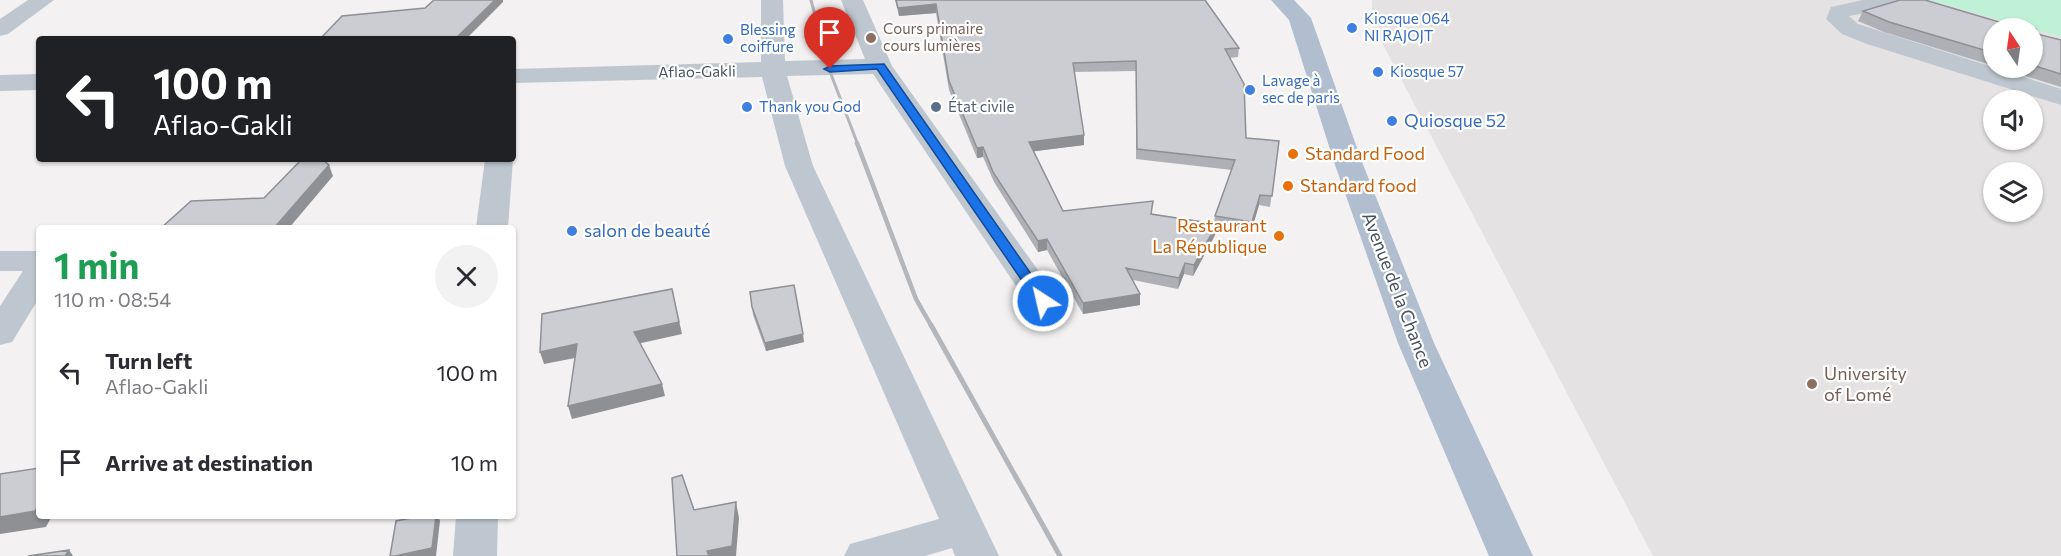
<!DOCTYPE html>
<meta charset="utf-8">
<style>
:root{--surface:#fff;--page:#f2f2f3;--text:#2b2b33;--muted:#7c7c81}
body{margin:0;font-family:Commissioner,sans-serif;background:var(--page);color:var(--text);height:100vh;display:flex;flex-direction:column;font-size:22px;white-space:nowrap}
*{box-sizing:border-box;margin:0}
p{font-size:20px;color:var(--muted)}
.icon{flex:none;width:33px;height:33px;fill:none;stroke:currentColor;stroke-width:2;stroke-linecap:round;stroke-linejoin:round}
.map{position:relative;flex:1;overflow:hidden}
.sheet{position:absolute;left:36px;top:225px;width:480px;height:294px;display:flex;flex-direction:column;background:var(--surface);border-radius:6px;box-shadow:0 2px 4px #0004}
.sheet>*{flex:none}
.top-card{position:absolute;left:36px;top:36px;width:480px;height:126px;border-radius:6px;box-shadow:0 2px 4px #0004;background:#202124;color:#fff;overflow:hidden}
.needle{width:39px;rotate:347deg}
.buttons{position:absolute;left:1983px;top:18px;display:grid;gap:12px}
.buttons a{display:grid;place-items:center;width:60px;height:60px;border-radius:50%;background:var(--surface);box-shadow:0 2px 4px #0004;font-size:30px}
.pin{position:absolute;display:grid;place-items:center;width:51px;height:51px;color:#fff;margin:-62px -26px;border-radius:50% 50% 50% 0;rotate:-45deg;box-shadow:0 0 6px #0007}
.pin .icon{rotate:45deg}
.me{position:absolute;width:66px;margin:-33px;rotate:325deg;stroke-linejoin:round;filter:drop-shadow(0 0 4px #0008)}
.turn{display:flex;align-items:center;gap:21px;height:126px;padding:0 18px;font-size:27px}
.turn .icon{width:78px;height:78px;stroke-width:2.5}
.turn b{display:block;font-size:42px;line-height:51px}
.round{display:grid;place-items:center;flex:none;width:63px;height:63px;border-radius:32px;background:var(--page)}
.overview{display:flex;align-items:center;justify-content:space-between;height:102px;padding:0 18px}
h1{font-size:36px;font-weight:700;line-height:45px;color:#1e9e55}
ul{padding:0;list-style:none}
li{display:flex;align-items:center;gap:18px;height:90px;padding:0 18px}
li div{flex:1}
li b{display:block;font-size:22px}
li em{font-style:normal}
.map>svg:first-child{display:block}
.education{fill:#e4e2e3;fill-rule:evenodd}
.green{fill:#bff1d6}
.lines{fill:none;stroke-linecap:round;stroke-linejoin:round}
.minor{fill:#bec7d0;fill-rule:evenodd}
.major{fill:#b0bed0;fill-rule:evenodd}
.rail-far2{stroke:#b3b6bb;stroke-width:3}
.rail-far1{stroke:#b3b6bb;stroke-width:4.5}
.rail{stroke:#b3b6bb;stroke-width:5}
.wall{fill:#afb0b5;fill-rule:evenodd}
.shaded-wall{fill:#8e9094}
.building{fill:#cbcdd3;stroke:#8e9094;stroke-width:1.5}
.route{fill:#1a73e8;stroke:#114b97;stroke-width:1.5}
.shop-dot{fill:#3f7fe0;stroke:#fff;stroke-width:2}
.education-dot{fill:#8d6e63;stroke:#fff;stroke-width:2}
.service-dot{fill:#5c6f8a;stroke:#fff;stroke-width:2}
.food-dot{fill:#e8710a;stroke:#fff;stroke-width:2}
.labels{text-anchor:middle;stroke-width:4.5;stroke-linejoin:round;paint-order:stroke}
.far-shop-label{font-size:15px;fill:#366cbe;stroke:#fff;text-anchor:start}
.far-education-label{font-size:15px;fill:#785e54;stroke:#fff;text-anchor:start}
.far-street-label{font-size:15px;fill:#48535f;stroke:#fff}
.far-service-label{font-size:15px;fill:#4e5e75;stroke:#fff;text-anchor:start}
.shop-label{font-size:18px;fill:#366cbe;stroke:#fff;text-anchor:start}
.food-label{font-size:18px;fill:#c56008;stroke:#fff;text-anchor:start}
.street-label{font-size:18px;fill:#48535f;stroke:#fff}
.education-label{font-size:18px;fill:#785e54;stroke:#fff;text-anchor:start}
</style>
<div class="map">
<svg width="2061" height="556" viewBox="0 0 2061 556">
<rect width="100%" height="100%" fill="#f3f1f1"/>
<path class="education" d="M1372,0H2061V556H1653L1372,24ZM1994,28H2032V68H1994ZM1994,100H2032V140H1994ZM1994,172H2032V212H1994Z"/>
<path class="green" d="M1929,0H2061V37Z"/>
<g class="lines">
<g class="minor">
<path d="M28,0H54L8,34L0,36V19Z"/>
<path d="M761,0H783L785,61L865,59L841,0H863L892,66L1060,301L1055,308L1043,311L1031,308L873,74L787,76L813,166L999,556H955L952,548L925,556H844L850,544L939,519L785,166L762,77L513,83V69L761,62Z"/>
<path d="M1863,0H1911L1908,5L1849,16L1858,24L2061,89V105L1867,44L1842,34L1826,19L1831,7Z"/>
<path d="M39,74V90L0,91V75Z"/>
<path d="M485,159H513L508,228H476Z"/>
<path d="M0,251H39V298L12,342L0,345V306L23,271H0Z"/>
<path d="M456,516H498L497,556H453Z"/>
</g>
<path class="major" d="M1271,0H1294L1311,18L1362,162L1434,343L1533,556H1489L1398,343L1334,162L1289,20Z"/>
<path class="rail-far2" d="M811,0L829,69L858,145"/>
<path class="rail-far1" d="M857,143L916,299L932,327"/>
<path class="rail" d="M931,325L1060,556"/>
</g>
<g class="wall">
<path d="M895,0H1205L1239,48L1238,57L1230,58L1246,138L1279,141L1270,207L1259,205L1251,232L1216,226L1215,235L1193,276L1184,274L1178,289L1133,280L1140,305L1083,314L1047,250L1038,252L994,182L983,157L977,158L949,90L936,13L899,16ZM1136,71V159L1232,170L1215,216L1214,224L1151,214L1063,211L1033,151L1084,145V135L1074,72Z"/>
<path d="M1900,0H1925L1999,22L2010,21L2036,29L2037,34L2061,40V87L1999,68H2032V28H1994V66L1884,32L1858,21L1863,11Z"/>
<path d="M750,292L804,342L766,351L753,315Z"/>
</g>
<g class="shaded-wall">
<path d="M495,0H503V2L466,39H455Z"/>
<path d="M936,4V13L899,16L898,8Z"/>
<path d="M1084,135V145L1029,152V142Z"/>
<path d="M983,147V157L977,158V148Z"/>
<path d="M329,165L333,176L289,228H274Z"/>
<path d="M1260,195L1259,205L1251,232L1252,222Z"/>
<path d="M1217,224L1215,235L1193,276L1194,265Z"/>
<path d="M1047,239V250L1038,252V241Z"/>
<path d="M1185,263L1184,274L1178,289L1179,278Z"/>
<path d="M672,289L682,334L637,344L634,332Z"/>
<path d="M1140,294V305L1083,314V303Z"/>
<path d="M803,334L804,342L766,351L765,343Z"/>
<path d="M577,344L580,357L544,364L540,352Z"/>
<path d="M662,384L665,396L572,419L568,406Z"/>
<path d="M736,502L739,518L736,556H709L707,551Z"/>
<path d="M39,504V516H52L46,527L0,534V517Z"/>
<path d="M436,516H438L440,521L436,556H395Z"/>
<path d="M69,550L73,556H65Z"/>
</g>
<g class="building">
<path d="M434,0H495L455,39H320L342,16L425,8Z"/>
<path d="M896,0H1205L1239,48L1225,49L1244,84L1246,138L1279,141L1272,196L1260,195L1252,222L1215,216L1235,160L1137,149L1136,61L1073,63L1084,135L1029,142L1063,211L1153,201L1151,214L1217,224L1194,265L1185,263L1179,278L1126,268L1140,294L1083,303L1047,239L1038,241L993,172L983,147L977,148L949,81L936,4L898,8Z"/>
<path d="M1900,0H1925L1999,22L2010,21L2036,29L2037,34L2061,40V74L2032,65V28H1994V53L1889,22L1863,11Z"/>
<path d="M302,159H322L329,165L274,228H161L191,201L264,198Z"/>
<path d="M794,285L803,334L765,343L752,307L750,292Z"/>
<path d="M672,289L679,322L634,332L662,384L568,406L577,344L540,352L542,314Z"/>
<path d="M39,468V504L35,511L0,517V474Z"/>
<path d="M682,475L694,510L736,502L732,546L707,551L709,556H677L672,478Z"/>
<path d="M421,516H436L432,548L395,556H390L396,521Z"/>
<path d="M69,550L65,556H28Z"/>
</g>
<path class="route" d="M884,64L1050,301L1048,304H1038L877,69L830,72L824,69L830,66Z"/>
<g class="shop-dot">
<circle cx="1352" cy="28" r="6"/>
<circle cx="728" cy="39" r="6"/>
<circle cx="1378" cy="72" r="6"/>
<circle cx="1250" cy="90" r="6"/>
<circle cx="747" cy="107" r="6"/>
<circle cx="1392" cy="121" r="6"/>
<circle cx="572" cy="231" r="6"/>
</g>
<g class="education-dot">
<circle cx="871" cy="38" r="6"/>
<circle cx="1812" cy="384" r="6"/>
</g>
<circle class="service-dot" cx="936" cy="107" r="6"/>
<g class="food-dot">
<circle cx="1293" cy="154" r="6"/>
<circle cx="1288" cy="186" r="6"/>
<circle cx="1279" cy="236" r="6"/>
</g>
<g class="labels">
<g class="far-shop-label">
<text x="1364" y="24">Kiosque 064<tspan x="1364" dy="17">NI RAJOJT</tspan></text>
<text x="740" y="35">Blessing<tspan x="740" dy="17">coiffure</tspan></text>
<text x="1390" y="77">Kiosque 57</text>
<text x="1262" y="86">Lavage à<tspan x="1262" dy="17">sec de paris</tspan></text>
<text x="759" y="112">Thank you God</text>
</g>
<g class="far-education-label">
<text x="883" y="34">Cours primaire<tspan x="883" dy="17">cours lumières</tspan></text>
</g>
<g class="far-street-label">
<text transform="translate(697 72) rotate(-1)" y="5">Aflao-Gakli</text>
</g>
<g class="far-service-label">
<text x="948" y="112">État civile</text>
</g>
<g class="shop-label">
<text x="1404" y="127">Quiosque 52</text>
<text x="584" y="237">salon de beauté</text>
</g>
<g class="food-label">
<text x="1305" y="160">Standard Food</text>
<text x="1300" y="192">Standard food</text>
<text x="1267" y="232" text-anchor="end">Restaurant<tspan x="1267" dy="21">La République</tspan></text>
</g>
<g class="street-label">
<text transform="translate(1397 290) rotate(69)" y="6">Avenue de la Chance</text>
</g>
<g class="education-label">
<text x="1824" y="380">University<tspan x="1824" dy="21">of Lomé</tspan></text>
</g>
</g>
</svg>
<div class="buttons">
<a><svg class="needle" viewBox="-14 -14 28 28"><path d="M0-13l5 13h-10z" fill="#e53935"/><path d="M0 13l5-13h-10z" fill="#7c7c81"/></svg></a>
<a><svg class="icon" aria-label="sound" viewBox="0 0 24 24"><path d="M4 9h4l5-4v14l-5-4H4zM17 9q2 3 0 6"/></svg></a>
<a><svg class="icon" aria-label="layers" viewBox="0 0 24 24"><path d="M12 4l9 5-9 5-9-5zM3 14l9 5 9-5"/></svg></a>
</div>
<div class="pin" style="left:830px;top:69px;background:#d93025"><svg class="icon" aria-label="arrive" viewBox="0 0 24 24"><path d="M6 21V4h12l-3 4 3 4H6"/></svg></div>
<svg class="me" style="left:1043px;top:301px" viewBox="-20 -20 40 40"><circle r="17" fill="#1a73e8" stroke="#fff" stroke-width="3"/><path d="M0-11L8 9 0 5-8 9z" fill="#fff"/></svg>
<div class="top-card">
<div class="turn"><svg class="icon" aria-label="left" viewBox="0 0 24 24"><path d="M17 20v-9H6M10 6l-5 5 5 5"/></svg><div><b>100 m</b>Aflao-Gakli</div></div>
</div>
<section class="sheet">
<div class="overview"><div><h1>1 min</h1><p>110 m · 08:54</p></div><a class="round"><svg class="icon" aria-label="close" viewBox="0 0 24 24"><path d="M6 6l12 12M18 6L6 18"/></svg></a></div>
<ul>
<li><svg class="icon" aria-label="left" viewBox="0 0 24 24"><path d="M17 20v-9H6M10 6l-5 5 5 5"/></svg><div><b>Turn left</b><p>Aflao-Gakli</p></div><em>100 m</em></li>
<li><svg class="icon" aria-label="arrive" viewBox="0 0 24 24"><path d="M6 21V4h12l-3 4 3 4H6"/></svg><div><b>Arrive at destination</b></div><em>10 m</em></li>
</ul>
</section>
</div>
